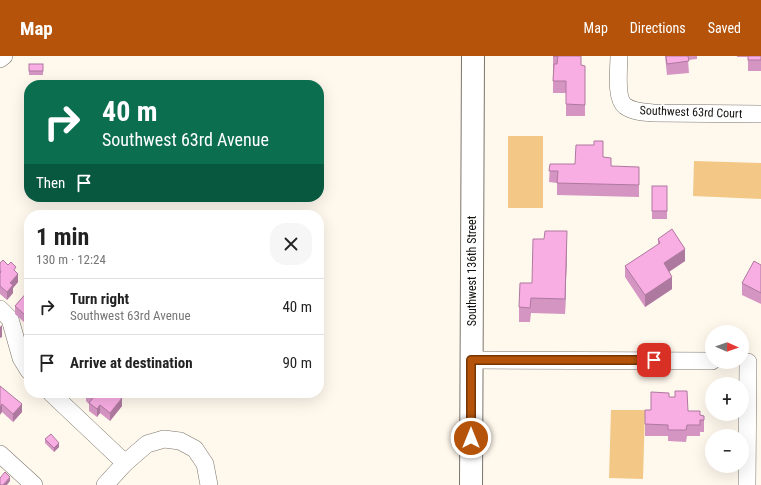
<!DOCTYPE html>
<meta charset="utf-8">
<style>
:root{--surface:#fff;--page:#f6f6f6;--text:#222;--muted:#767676;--line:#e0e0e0;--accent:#b45309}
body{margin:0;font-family:"Roboto Condensed",sans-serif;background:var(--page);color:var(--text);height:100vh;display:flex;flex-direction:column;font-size:15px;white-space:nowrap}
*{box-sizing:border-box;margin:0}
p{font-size:13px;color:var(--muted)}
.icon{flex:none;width:22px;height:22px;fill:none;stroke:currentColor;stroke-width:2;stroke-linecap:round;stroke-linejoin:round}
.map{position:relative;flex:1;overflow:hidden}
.panel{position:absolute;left:24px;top:154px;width:300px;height:188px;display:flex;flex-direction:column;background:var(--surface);border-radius:16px;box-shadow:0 4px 16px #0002}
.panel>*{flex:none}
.top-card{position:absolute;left:24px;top:24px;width:300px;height:122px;border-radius:16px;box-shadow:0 4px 16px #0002;background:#0b6e4f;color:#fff;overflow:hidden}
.needle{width:26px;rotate:92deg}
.buttons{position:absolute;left:705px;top:269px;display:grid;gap:8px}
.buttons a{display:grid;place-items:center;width:44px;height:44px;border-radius:50%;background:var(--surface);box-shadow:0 4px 16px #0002;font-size:20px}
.pin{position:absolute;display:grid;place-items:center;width:34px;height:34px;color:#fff;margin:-17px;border-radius:8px;box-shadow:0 2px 6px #0006}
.me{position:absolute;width:44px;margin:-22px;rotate:0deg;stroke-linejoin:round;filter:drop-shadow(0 0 3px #0008)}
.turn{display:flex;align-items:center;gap:14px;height:84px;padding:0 12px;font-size:18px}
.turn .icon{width:52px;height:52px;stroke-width:2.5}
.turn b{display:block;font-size:28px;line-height:34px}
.then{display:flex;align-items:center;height:38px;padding:0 12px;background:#0003;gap:8px;font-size:15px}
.round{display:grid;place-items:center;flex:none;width:42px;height:42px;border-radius:16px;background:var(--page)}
.summary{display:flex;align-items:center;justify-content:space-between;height:68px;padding:0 12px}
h1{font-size:24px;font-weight:700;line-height:30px}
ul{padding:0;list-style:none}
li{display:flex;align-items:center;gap:12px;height:56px;padding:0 12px;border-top:1px solid var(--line)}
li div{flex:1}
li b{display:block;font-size:15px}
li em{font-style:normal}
header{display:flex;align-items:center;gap:24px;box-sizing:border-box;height:56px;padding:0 20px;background:var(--accent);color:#fff}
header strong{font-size:19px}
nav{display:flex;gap:22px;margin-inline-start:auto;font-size:14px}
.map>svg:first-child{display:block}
.green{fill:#f3c887}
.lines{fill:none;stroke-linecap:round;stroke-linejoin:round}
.minor-casing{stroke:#7b756c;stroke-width:18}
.major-casing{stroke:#7b756c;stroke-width:24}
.minor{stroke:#fff;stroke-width:17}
.major{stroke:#fff;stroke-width:22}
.wall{fill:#d595c3}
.shaded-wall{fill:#ae799f}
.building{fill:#f8ade3;stroke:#ae799f}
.route-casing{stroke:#753606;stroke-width:10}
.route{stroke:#b45309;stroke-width:7}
.labels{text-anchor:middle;stroke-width:3.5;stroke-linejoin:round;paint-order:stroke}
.street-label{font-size:12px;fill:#14120f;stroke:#fff}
</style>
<header>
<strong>Map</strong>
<nav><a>Map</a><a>Directions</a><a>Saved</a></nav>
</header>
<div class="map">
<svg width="761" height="429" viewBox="0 0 761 429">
<rect width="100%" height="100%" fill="#fff8ed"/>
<g class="green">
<rect x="508" y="80" width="35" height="72"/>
<path d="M694,105L761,107V143L693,140Z"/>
<path d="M611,354H645L643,423L609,422Z"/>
</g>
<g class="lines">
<g class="minor-casing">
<g id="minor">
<path d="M619,0C619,12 615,42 625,50C633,56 644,56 653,57L761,58"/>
<path d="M0,3L4,0"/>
<path d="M0,253L10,263L21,302L29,315"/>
<path d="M471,304L712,305"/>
<path d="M51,337L125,407L147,388L164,383L180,385L195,393L205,408L209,429"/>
<path d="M0,398L34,429"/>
<path d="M105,429L125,407"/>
<path d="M747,429L748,306"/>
</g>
</g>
<g class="major-casing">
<path id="major" d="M471,429L473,0"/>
</g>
<use href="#minor" class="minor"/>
<use href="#major" class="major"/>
</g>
<g class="wall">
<path d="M553,0H581V9L585,10V60H566V37H553Z"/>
<path d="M665,0H697V3L688,4L689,17L667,19Z"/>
<path d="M737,0H761V15H748V1H737Z"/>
<rect x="29" y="8" width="14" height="11"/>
<path d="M603,101L611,110L639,123V141L557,139V127L549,126L550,108H575Z"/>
<rect x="652" y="130" width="15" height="33"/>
<path d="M658,183L685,205L669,216L672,233L645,251L625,221V210L658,189Z"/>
<path d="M567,190L565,258L531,257L530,266H519V251L532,227Z"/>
<path d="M0,207L16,216L18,226L13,232V237L7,244L0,238Z"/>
<path d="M761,209V248L742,239V227Z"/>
<path d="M29,234V262L25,267L15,258V250Z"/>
<path d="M0,330L22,356L13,366L2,356Z"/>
<path d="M86,337L109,339V338L122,350L110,365L100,357L97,361L89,355V348L86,345Z"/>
<path d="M669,341L688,355L700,359L704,360V376H700V380H687L686,386L668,385V380H645V354H651Z"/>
<path d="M45,383L59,391L54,396L45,387Z"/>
</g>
<g class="shaded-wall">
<path d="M567,175V190L565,258V243Z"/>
<path d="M685,193V205L664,219V207Z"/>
<path d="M18,218V226L13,232V237L7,244V236L10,227Z"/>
<path d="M672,221V233L645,251V239Z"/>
<path d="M29,254V262L25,267V259Z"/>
<path d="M2,269V281L0,282V271Z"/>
<path d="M122,342V350L110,365V357Z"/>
<path d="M2,348V356L0,359V351Z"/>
<path d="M22,348V356L13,366V358Z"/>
<path d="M100,349V357L97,361V353Z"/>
<path d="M59,387V391L54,396V392Z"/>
<path d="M10,421V425L7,429H3Z"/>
</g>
<g class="building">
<path d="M553,0H581V9L585,10V49L566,48V25H553L554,8H557L558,0Z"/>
<path d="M666,0H688L689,5L667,8Z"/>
<rect x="748" y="0" width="13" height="4"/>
<rect x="29" y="8" width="14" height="7"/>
<path d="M594,85H603V101L611,102V110L639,111V129L557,127L558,115H549L550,108H575L576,89H594Z"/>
<rect x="652" y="130" width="15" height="25"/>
<path d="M672,173L685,193L664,207L672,221L645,239L625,210L660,187L658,183Z"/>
<path d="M545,175H567L565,243L531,242L530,252L519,251L520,227H532L533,183H544Z"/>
<path d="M3,204L8,209L11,206L16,211L14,214L18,218L10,227L13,229L7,236L0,230V217L1,216L0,214V207Z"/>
<path d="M754,205L761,209V237L742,227Z"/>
<path d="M29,234V254L25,259L15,250Z"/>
<path d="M0,330L22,348L13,358L2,348L0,351Z"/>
<path d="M675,335H687L688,355H700V359L704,360V364H700V369H687L686,374H668V369L645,368V354H651V336L669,337V341H675Z"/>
<path d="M86,337H107L110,340L111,339L109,338L110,337H116L122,342L110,357L100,349L97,353L89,347L93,342Z"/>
<path d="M51,378L59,387L54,392L45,383Z"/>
<path d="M5,416L10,421L3,429H0V422Z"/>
</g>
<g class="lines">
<g class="route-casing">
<path id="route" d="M471,382V304H654"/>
</g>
<use href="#route" class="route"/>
</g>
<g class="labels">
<g class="street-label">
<text transform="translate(691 56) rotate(2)" y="4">Southwest 63rd Court</text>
<text transform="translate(472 215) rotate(-90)" y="4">Southwest 136th Street</text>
</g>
</g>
</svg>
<div class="buttons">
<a><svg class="needle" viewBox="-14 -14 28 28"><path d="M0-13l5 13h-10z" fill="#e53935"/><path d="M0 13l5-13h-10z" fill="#767676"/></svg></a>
<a>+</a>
<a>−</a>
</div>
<div class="pin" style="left:654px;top:304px;background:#d93025"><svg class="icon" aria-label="arrive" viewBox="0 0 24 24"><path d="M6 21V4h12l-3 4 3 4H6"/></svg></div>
<svg class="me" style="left:471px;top:382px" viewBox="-20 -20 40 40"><circle r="17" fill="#b45309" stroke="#fff" stroke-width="3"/><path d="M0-11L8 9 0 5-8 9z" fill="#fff"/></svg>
<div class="top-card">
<div class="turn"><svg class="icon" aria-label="right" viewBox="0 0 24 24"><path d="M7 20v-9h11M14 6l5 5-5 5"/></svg><div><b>40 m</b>Southwest 63rd Avenue</div></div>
<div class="then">Then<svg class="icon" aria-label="arrive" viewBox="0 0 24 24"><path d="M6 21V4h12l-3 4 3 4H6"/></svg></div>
</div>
<section class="panel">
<div class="summary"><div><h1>1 min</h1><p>130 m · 12:24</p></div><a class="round"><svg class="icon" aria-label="close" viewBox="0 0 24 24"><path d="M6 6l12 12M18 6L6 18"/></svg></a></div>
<ul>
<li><svg class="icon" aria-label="right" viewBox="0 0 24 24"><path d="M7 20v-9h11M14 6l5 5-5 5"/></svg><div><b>Turn right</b><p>Southwest 63rd Avenue</p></div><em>40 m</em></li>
<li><svg class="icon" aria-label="arrive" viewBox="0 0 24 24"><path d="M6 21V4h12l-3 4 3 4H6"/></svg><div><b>Arrive at destination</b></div><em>90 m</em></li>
</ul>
</section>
</div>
